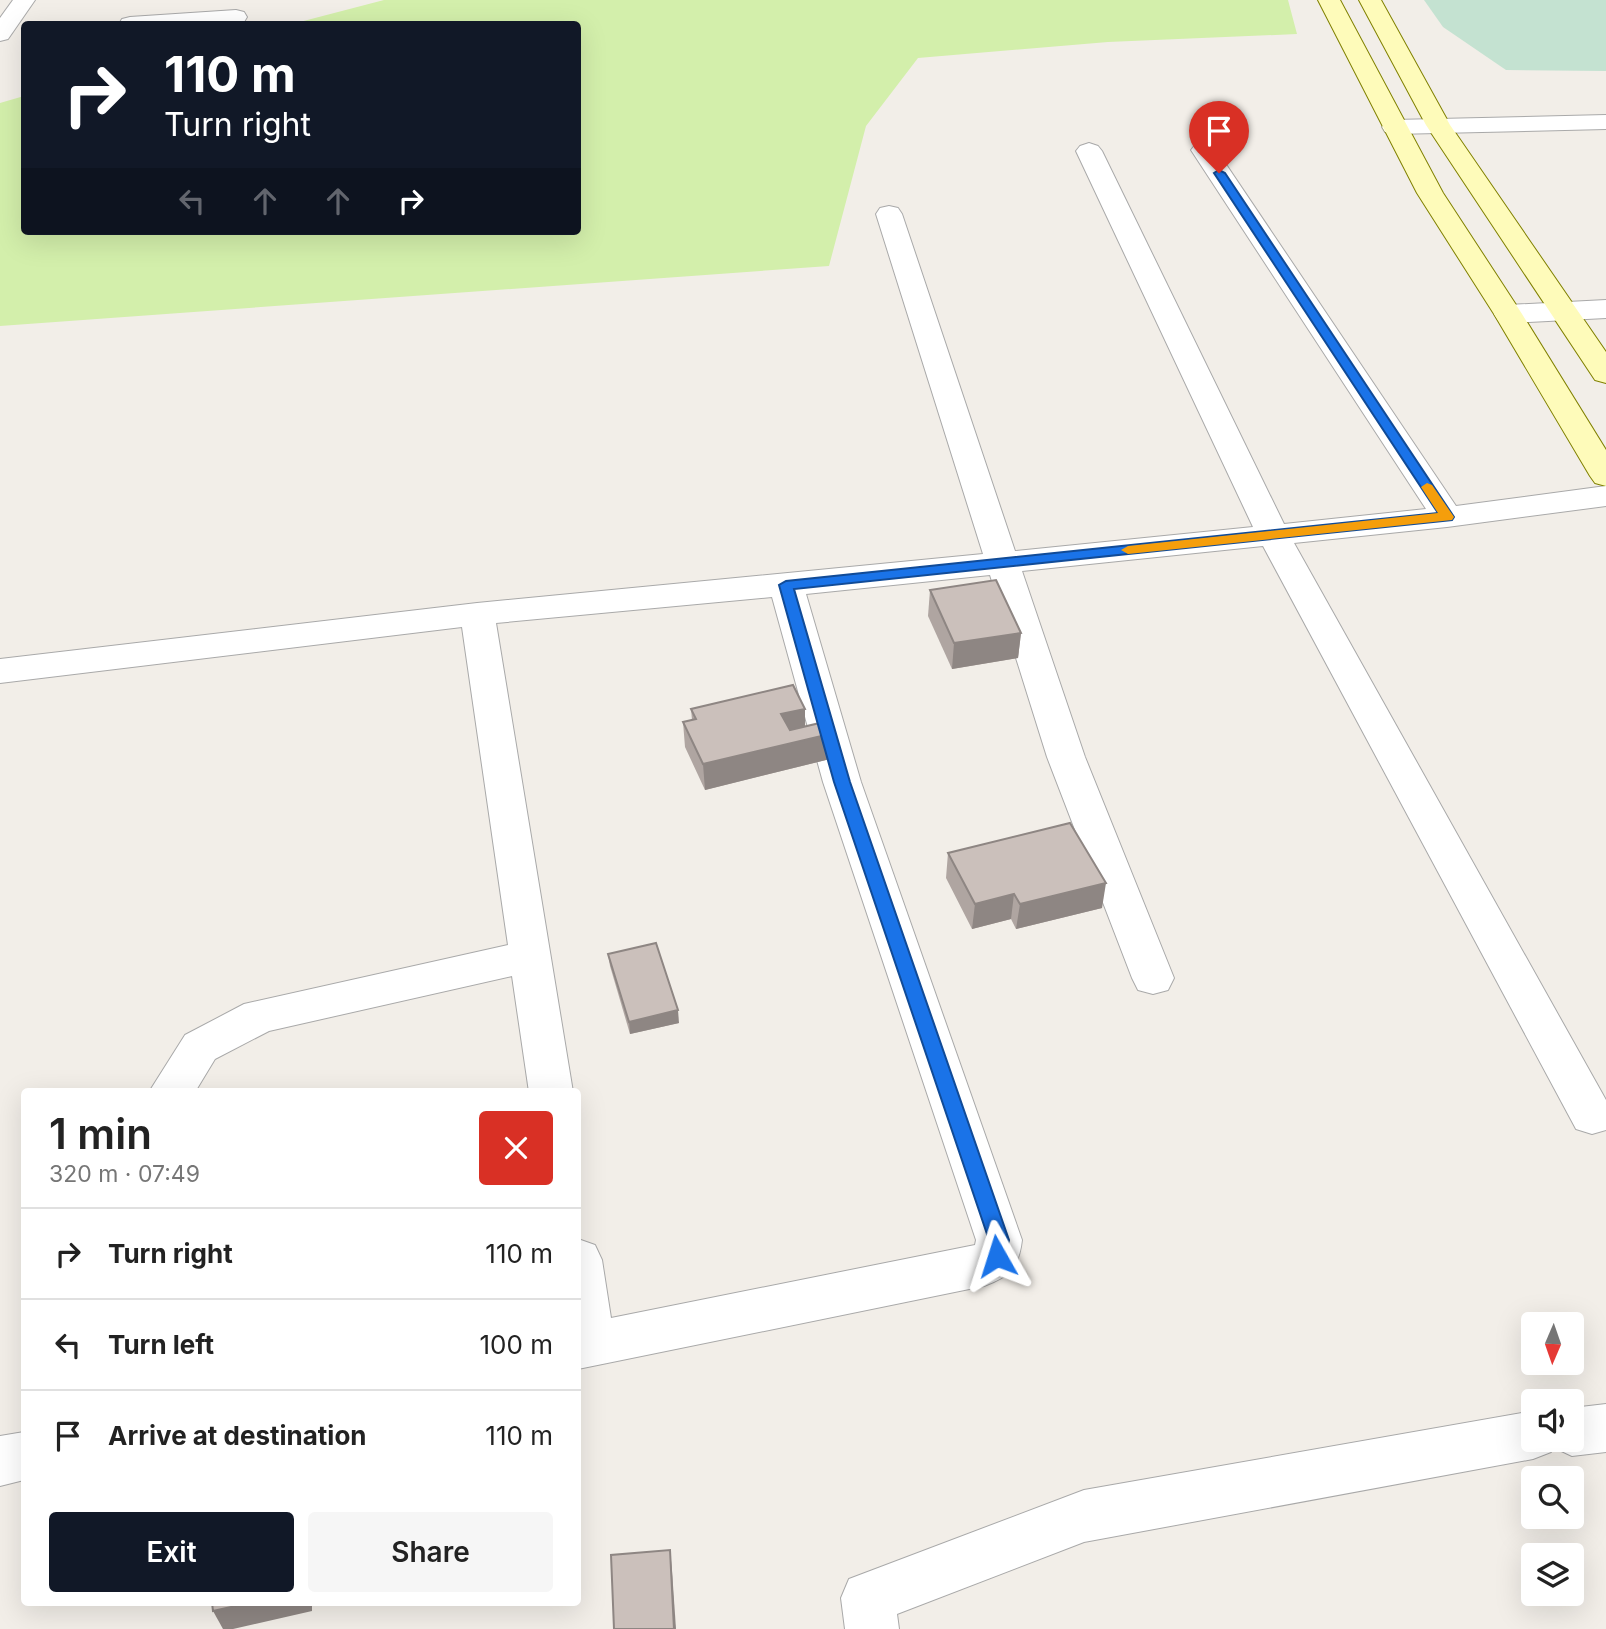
<!DOCTYPE html>
<meta charset="utf-8">
<style>
:root{--surface:#fff;--page:#f6f6f6;--text:#222;--muted:#767676;--line:#e0e0e0;--accent:#111827}
body{margin:0;font-family:Inter,sans-serif;background:var(--page);color:var(--text);height:100vh;display:flex;flex-direction:column;font-size:26px;white-space:nowrap}
*{box-sizing:border-box;margin:0}
p{font-size:23px;color:var(--muted)}
.icon{flex:none;width:38px;height:38px;fill:none;stroke:currentColor;stroke-width:2;stroke-linecap:round;stroke-linejoin:round}
.map{position:relative;flex:1;overflow:hidden}
.sheet{position:absolute;left:21px;top:1088px;width:560px;height:518px;display:flex;flex-direction:column;background:var(--surface);border-radius:7px;box-shadow:0 7px 28px #0002}
.sheet>*{flex:none}
.banner{position:absolute;left:21px;top:21px;width:560px;height:214px;border-radius:7px;box-shadow:0 7px 28px #0002;background:#111827;color:#fff;overflow:hidden}
.needle{width:46px;rotate:182deg}
.buttons{position:absolute;left:1521px;top:1312px;display:grid;gap:14px}
.buttons a{display:grid;place-items:center;width:63px;height:63px;border-radius:7px;background:var(--surface);box-shadow:0 7px 28px #0002;font-size:35px}
.pin{position:absolute;display:grid;place-items:center;width:60px;height:60px;color:#fff;margin:-72px -30px;border-radius:50% 50% 50% 0;rotate:-45deg;box-shadow:0 0 7px #0007}
.pin .icon{rotate:45deg}
.me{position:absolute;width:77px;margin:-38px;rotate:354deg;stroke-linejoin:round;filter:drop-shadow(0 0 5px #0008)}
.turn{display:flex;align-items:center;gap:24px;height:147px;padding:0 28px;font-size:32px}
.turn .icon{width:91px;height:91px;stroke-width:2.5}
.turn b{display:block;font-size:49px;line-height:60px}
.lanes{display:flex;align-items:center;height:66px;padding:0 28px;background:#0003;justify-content:center;gap:35px;direction:ltr}
.lanes .off{opacity:.35}
.round{display:grid;place-items:center;flex:none;width:74px;height:74px;border-radius:7px;background:var(--page)}
.overview{display:flex;align-items:center;justify-content:space-between;height:119px;padding:0 28px}
h1{font-size:42px;font-weight:600;line-height:52px}
.primary-button{display:flex;gap:14px;margin-top:auto;padding:14px 28px}
.primary-button a{flex:1;height:80px;border-radius:7px;background:var(--accent);color:#fff;font-size:28px;font-weight:600;line-height:80px;text-align:center}
.primary-button a+a{background:var(--page);color:var(--text)}
ul{padding:0;list-style:none}
li{display:flex;align-items:center;gap:21px;height:91px;padding:0 28px;border-top:2px solid var(--line)}
li div{flex:1}
li b{display:block;font-size:26px}
li em{font-style:normal}
.map>svg:first-child{display:block}
.grass{fill:#d3efab}
.wetland{fill:#c4e2d1}
.lines{fill:none;stroke-linecap:round;stroke-linejoin:round}
.street-casing{stroke:#a9a9a9;stroke-width:2}
.secondary-casing{stroke:#808100;stroke-width:2}
.street{fill:#fff;fill-rule:evenodd}
.secondary{fill:#fefbba;fill-rule:evenodd}
.wall{fill:#afa5a1}
.shaded-wall{fill:#8e8683}
.building{fill:#cbc0bb;stroke:#8e8683;stroke-width:2}
.route{fill:#1a73e8;stroke:#114b97;stroke-width:2}
.slow{fill:#f59e0b}
</style>
<div class="map">
<svg width="1606" height="1629" viewBox="0 0 1606 1629">
<rect width="100%" height="100%" fill="#f2eee8"/>
<path class="grass" d="M384,0H1288L1297,34L1108,42L918,58L866,126L829,266L0,326V103L24,96V231H578V24H292Z"/>
<path class="wetland" d="M1424,0H1606V71L1506,70L1443,27Z"/>
<g class="lines">
<g class="street-casing">
<g id="street">
<path d="M13,0H35L8,39L0,41V18Z"/>
<path d="M236,10L244,12L247,17L244,22L226,24H119L122,19L130,17Z"/>
<path d="M1606,115V129L1394,134L1385,132L1382,127L1385,122L1394,120Z"/>
<path d="M1204,142L1213,145L1456,506L1606,486V506L1447,527L1294,543L1606,1100V1130L1592,1134L1576,1129L1263,546L1022,571L1085,757L1174,978L1168,990L1153,994L1138,990L1132,978L1047,757L990,575L806,594L861,782L1022,1240C1019,1267 1009,1277 984,1286L578,1369V1239L595,1245L602,1260L611,1318L975,1245L976,1240L823,782L772,597L496,623L573,1092H529L512,976L269,1031L215,1059L195,1092H149L185,1035L244,1004L508,945L462,627L0,683V659L477,603L983,554L876,214L880,208L889,206L898,208L902,214L1015,551L1253,527L1076,151L1080,146L1089,143L1098,146L1102,151L1284,524L1426,509L1191,150L1195,145Z"/>
<path d="M1606,300V318L1508,323L1498,320L1494,314L1498,308L1508,305Z"/>
<path d="M1606,1404V1452L1572,1456L1553,1447L1551,1452L1533,1459L1084,1542L897,1614L899,1629H845L841,1598L849,1579L1084,1490L1533,1411V1440H1572V1408Z"/>
<path d="M24,1432V1480L0,1486V1436Z"/>
</g>
</g>
<g class="secondary-casing">
<g id="secondary">
<path d="M1318,0H1340L1443,193L1522,314L1606,450V486L1595,483L1590,476L1494,314L1417,193Z"/>
<path d="M1359,0H1381L1450,125L1606,352V383L1595,380L1426,125Z"/>
</g>
</g>
<use href="#street" class="street"/>
<use href="#secondary" class="secondary"/>
</g>
<g class="wall">
<path d="M930,590L1021,633L1018,658L952,669L928,616Z"/>
<path d="M691,709L805,727L830,759L705,790L685,747L683,722L692,720Z"/>
<path d="M948,853L1102,908L1016,929L1011,919L972,929L946,878Z"/>
<path d="M608,954L679,1023L630,1034L610,966Z"/>
</g>
<g class="shaded-wall">
<path d="M1021,633L1018,658L952,669L954,643Z"/>
<path d="M805,709V734L782,740L781,714Z"/>
<path d="M830,734V759L705,790L703,764Z"/>
<path d="M1106,883L1102,908L1016,929L1020,904Z"/>
<path d="M1014,894L1011,919L972,929L975,904Z"/>
<path d="M678,1010L679,1023L630,1034L629,1022Z"/>
<path d="M670,1550L672,1571L676,1629H674Z"/>
<path d="M249,1603H312V1611L233,1629H223L213,1611Z"/>
</g>
<g class="building">
<path d="M996,580L1021,633L954,643L930,590Z"/>
<path d="M793,685L805,709L781,714L790,730L824,722L830,734L703,764L683,722L696,719L691,709Z"/>
<path d="M1070,823L1106,883L1020,904L1014,894L975,904L948,853Z"/>
<path d="M656,943L678,1010L629,1022L608,954Z"/>
<path d="M670,1550L674,1629H614L611,1555Z"/>
<path d="M212,1603H249L213,1611Z"/>
</g>
<path class="route" d="M1219,170L1225,173L1454,517L1452,520L794,589L850,782L1009,1240L1004,1262L997,1265L990,1262L987,1256L989,1240L834,782L779,585L786,581L1438,513L1214,173Z"/>
<path class="slow" d="M1427,483L1432,485L1454,517L1452,520L1128,554L1121,550L1128,546L1438,513L1421,487Z"/>
</svg>
<div class="buttons">
<a><svg class="needle" viewBox="-14 -14 28 28"><path d="M0-13l5 13h-10z" fill="#e53935"/><path d="M0 13l5-13h-10z" fill="#767676"/></svg></a>
<a><svg class="icon" aria-label="sound" viewBox="0 0 24 24"><path d="M4 9h4l5-4v14l-5-4H4zM17 9q2 3 0 6"/></svg></a>
<a><svg class="icon" aria-label="search" viewBox="0 0 24 24"><circle cx="10" cy="10" r="6"/><path d="M15 15l6 6"/></svg></a>
<a><svg class="icon" aria-label="layers" viewBox="0 0 24 24"><path d="M12 4l9 5-9 5-9-5zM3 14l9 5 9-5"/></svg></a>
</div>
<div class="pin" style="left:1219px;top:173px;background:#d93025"><svg class="icon" aria-label="arrive" viewBox="0 0 24 24"><path d="M6 21V4h12l-3 4 3 4H6"/></svg></div>
<svg class="me" style="left:997px;top:1256px" viewBox="-20 -20 40 40"><path d="M0-17L14 15 0 8-14 15z" fill="#1a73e8" stroke="#fff" stroke-width="4"/></svg>
<div class="banner">
<div class="turn"><svg class="icon" aria-label="right" viewBox="0 0 24 24"><path d="M7 20v-9h11M14 6l5 5-5 5"/></svg><div><b>110 m</b>Turn right</div></div>
<div class="lanes"><svg class="icon off" aria-label="left" viewBox="0 0 24 24"><path d="M17 20v-9H6M10 6l-5 5 5 5"/></svg><svg class="icon off" aria-label="ahead" viewBox="0 0 24 24"><path d="M12 20V5M6 11l6-6 6 6"/></svg><svg class="icon off" aria-label="ahead" viewBox="0 0 24 24"><path d="M12 20V5M6 11l6-6 6 6"/></svg><svg class="icon" aria-label="right" viewBox="0 0 24 24"><path d="M7 20v-9h11M14 6l5 5-5 5"/></svg></div>
</div>
<section class="sheet">
<div class="overview"><div><h1>1 min</h1><p>320 m · 07:49</p></div><a class="round" style="background:#d93025;color:#fff"><svg class="icon" aria-label="close" viewBox="0 0 24 24"><path d="M6 6l12 12M18 6L6 18"/></svg></a></div>
<ul>
<li><svg class="icon" aria-label="right" viewBox="0 0 24 24"><path d="M7 20v-9h11M14 6l5 5-5 5"/></svg><div><b>Turn right</b></div><em>110 m</em></li>
<li><svg class="icon" aria-label="left" viewBox="0 0 24 24"><path d="M17 20v-9H6M10 6l-5 5 5 5"/></svg><div><b>Turn left</b></div><em>100 m</em></li>
<li><svg class="icon" aria-label="arrive" viewBox="0 0 24 24"><path d="M6 21V4h12l-3 4 3 4H6"/></svg><div><b>Arrive at destination</b></div><em>110 m</em></li>
</ul>
<div class="primary-button"><a>Exit</a><a>Share</a></div>
</section>
</div>
